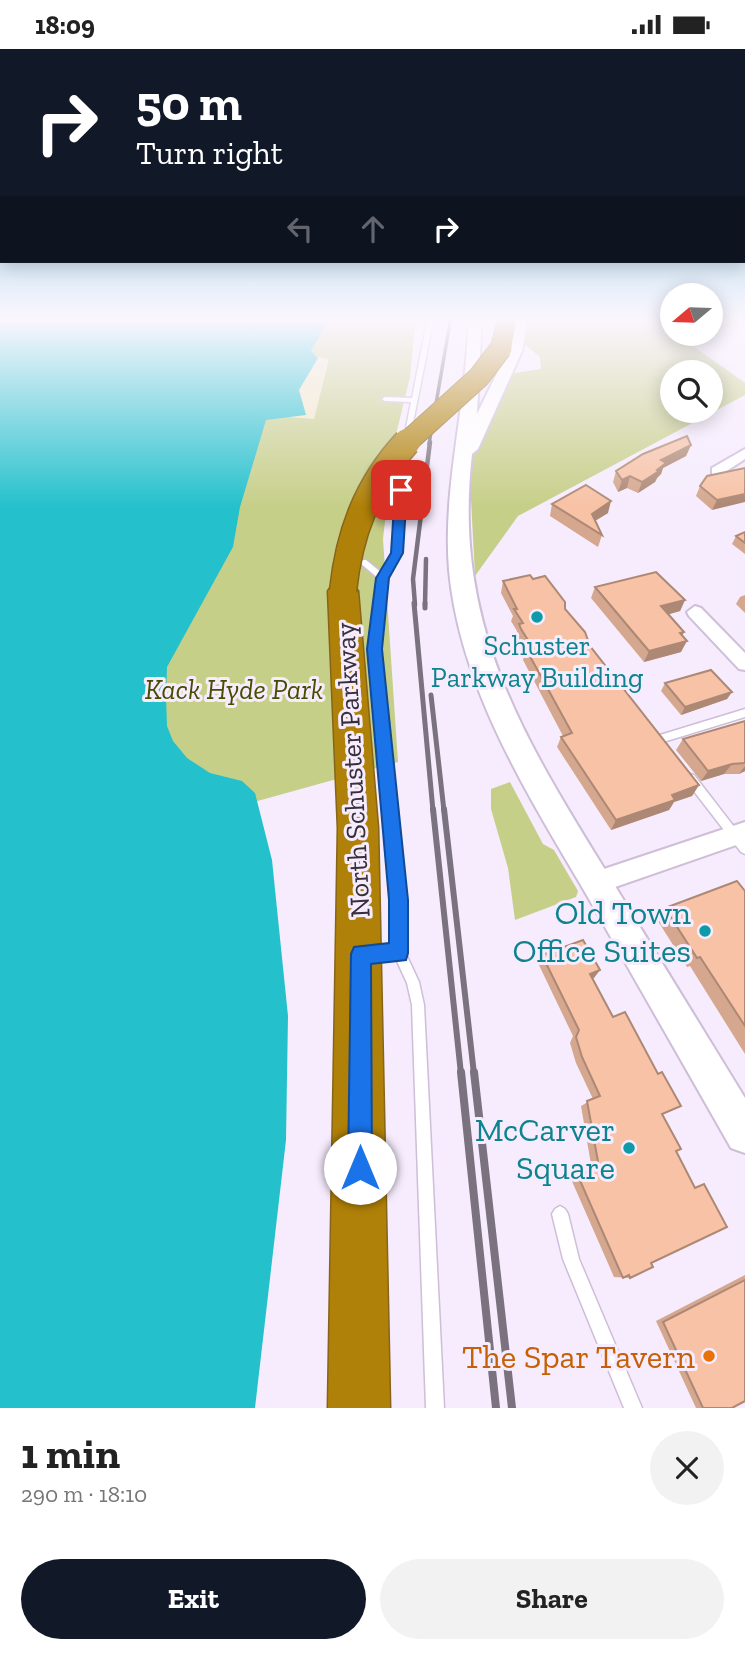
<!DOCTYPE html>
<meta charset="utf-8">
<style>
:root{--surface:#fff;--page:#f2f2f2;--text:#222;--muted:#767676;--accent:#111827}
body{margin:0;font-family:"Zilla Slab",serif;background:var(--page);color:var(--text);height:100vh;display:flex;flex-direction:column;font-size:26px;white-space:nowrap}
*{box-sizing:border-box;margin:0}
p{font-size:23px;color:var(--muted)}
.icon{flex:none;width:38px;height:38px;fill:none;stroke:currentColor;stroke-width:2;stroke-linecap:round;stroke-linejoin:round}
.map{position:relative;height:1359px;overflow:hidden}
.details{display:flex;flex-direction:column;background:var(--surface);flex:1}
.details>*{flex:none}
.hud{position:absolute;left:0px;top:0px;width:746px;height:214px;box-shadow:0 4px 18px #0003;background:#111827;color:#fff;overflow:hidden}
.needle{width:46px;rotate:251deg}
.controls{position:absolute;left:660px;top:234px;display:grid;gap:14px}
.controls a{display:grid;place-items:center;width:63px;height:63px;border-radius:50%;background:var(--surface);box-shadow:0 4px 18px #0003;font-size:35px}
.pin{position:absolute;display:grid;place-items:center;width:60px;height:60px;color:#fff;margin:-30px;border-radius:14px;box-shadow:0 4px 10px #0006}
.me{position:absolute;width:77px;margin:-38px;rotate:0deg;stroke-linejoin:round;filter:drop-shadow(0 0 5px #0008)}
.turn{display:flex;align-items:center;gap:24px;height:147px;padding:0 21px;font-size:32px}
.turn .icon{width:91px;height:91px;stroke-width:2.5}
.turn b{display:block;font-size:49px;line-height:60px}
.lanes{display:flex;align-items:center;height:66px;padding:0 21px;background:#0003;justify-content:center;gap:35px;direction:ltr}
.lanes .off{opacity:.35}
.round{display:grid;place-items:center;flex:none;width:74px;height:74px;border-radius:37px;background:var(--page)}
.overview{display:flex;align-items:center;justify-content:space-between;height:119px;padding:0 21px}
h1{font-size:42px;font-weight:800;line-height:52px}
.primary-button{display:flex;gap:14px;margin-top:auto;padding:14px 21px}
.primary-button a{flex:1;height:80px;border-radius:42px;background:var(--accent);color:#fff;font-size:28px;font-weight:800;line-height:80px;text-align:center}
.primary-button a+a{background:var(--page);color:var(--text)}
.status{display:flex;justify-content:space-between;align-items:center;height:49px;padding:0 35px;background:var(--surface);direction:ltr}
.status svg{height:19px;fill:currentColor}
.map>svg:first-child{display:block}
.green{fill:#c6cf88;fill-rule:evenodd}
.sand{fill:#f1e7c2}
.water{fill:#24c1cc}
.lines{fill:none;stroke-linecap:round;stroke-linejoin:round}
.lane-casing{stroke:#cebed8;stroke-width:3}
.street-casing{stroke:#cebed8;stroke-width:4}
.secondary-casing{stroke:#cebed8;stroke-width:4}
.highway-casing{stroke:#86651a;stroke-width:3}
.lane{fill:#fff;fill-rule:evenodd}
.street{fill:#fff;fill-rule:evenodd}
.secondary{fill:#fff;fill-rule:evenodd}
.highway{fill:#b08108;fill-rule:evenodd}
.rail-far4{stroke:#7a727f;stroke-width:3.5}
.rail-far3{stroke:#7a727f;stroke-width:4.5}
.rail-far2{stroke:#7a727f;stroke-width:5}
.rail-far1{stroke:#7a727f;stroke-width:6}
.rail{stroke:#7a727f;stroke-width:8}
.highway-bridge-far1-casing{stroke:#86651a;stroke-width:23;stroke-linecap:butt}
.highway-bridge-casing{stroke:#86651a;stroke-width:29;stroke-linecap:butt}
.highway-bridge-far1{stroke:#b08108;stroke-width:21}
.highway-bridge{stroke:#b08108;stroke-width:26}
.wall{fill:#d4a78e}
.shaded-wall{fill:#ad8874}
.building{fill:#f7c2a5;stroke:#ad8874;stroke-width:2}
.route{fill:#1a73e8;stroke:#114b97;stroke-width:2}
.culture-dot{fill:#0f9aa8;stroke:#f6ecfd;stroke-width:2.5}
.food-dot{fill:#e8710a;stroke:#f6ecfd;stroke-width:2.5}
.labels{text-anchor:middle;stroke-width:6;stroke-linejoin:round;paint-order:stroke}
.culture-label{font-size:28px;fill:#0d838f;stroke:#f6ecfd}
.park-label{font-size:28px;font-style:italic;fill:#474d00;stroke:#f6ecfd}
.street-label{font-size:28px;fill:#37303b;stroke:#f6ecfd}
.near-culture-label{font-size:33px;fill:#0d838f;stroke:#f6ecfd;text-anchor:end}
.near-food-label{font-size:33px;fill:#c56008;stroke:#f6ecfd;text-anchor:end}
</style>
<div class="status"><b>18:09</b><svg viewBox="0 0 49 12"><path d="M0 12V9h3v3zM5 12V6h3v6zM10 12V3h3v9zM15 12V0h3v12zM26 1h20v11H26zM47 4h2v5h-2z"/></svg></div>
<div class="map">
<svg width="745" height="1359" viewBox="0 0 745 1359">
<rect width="100%" height="100%" fill="#f6ecfd"/>
<g class="green">
<path d="M315,268H416L410,328L394,394L383,490L398,713L34,814Z"/>
<path d="M525,268H672V285H698L682,289L745,334V346L518,467L475,527L469,412L508,325L541,320L540,308L523,294ZM672,324H710V362H672Z"/>
<path d="M510,733L543,795L554,801L578,842L576,848L515,871L508,819L491,760V740Z"/>
</g>
<path class="sand" d="M302,305L329,310L314,370L262,366Z"/>
<path class="water" d="M0,268H330L311,302L318,309L299,341L306,366L266,371L240,458L233,498L167,618L166,647L167,677L173,692L187,709L210,724L242,732L255,744L272,811L288,967L286,1091L255,1359H0Z"/>
<g class="lines">
<g class="lane-casing">
<g id="lane">
<path d="M428,268H434L410,389L407,391L404,389L411,353L385,352L382,350L385,348L412,349Z"/>
<path d="M403,406L408,407L401,504L387,529L379,600L405,851V903L419,933L424,956L444,1359H426L412,956L407,934L396,910L368,911L364,909L362,905L364,901L368,899L393,898V851L371,600L379,530L359,513L360,511H366L382,524L393,504Z"/>
<path d="M745,660V668L660,694L657,693L655,690L657,687L660,686Z"/>
<path d="M690,725L694,726L745,792V805L741,803L686,732L685,729L686,726Z"/>
<path d="M560,1157L565,1160L568,1165L579,1210L642,1359H624L563,1210L552,1165L555,1160Z"/>
</g>
</g>
<g class="street-casing">
<g id="street">
<path d="M745,400V410L722,425H712V419Z"/>
<path d="M695,557L701,559L745,604V621L739,620L689,567L687,563Z"/>
<path d="M745,773V793L595,845L587,841L584,834L587,827L595,823Z"/>
</g>
</g>
<g class="secondary-casing">
<path id="secondary" d="M468,268H482L477,365L508,302L514,268H528L522,302L478,400L472,405C452,578 525,691 612,832C656,905 701,977 745,1049V1104L731,1099C684,1016 636,933 589,850C530,749 460,641 449,521C442,436 468,353 468,268Z"/>
</g>
<g class="highway-casing">
<g id="highway">
<path d="M499,268H517L511,299L501,305L491,299Z"/>
<path d="M343,532L353,535L358,542L378,779L390,1359H328L338,779L328,542L333,535Z"/>
</g>
</g>
<use href="#lane" class="lane"/>
<use href="#street" class="street"/>
<use href="#secondary" class="secondary"/>
<use href="#highway" class="highway"/>
<path class="rail-far4" d="M429,395L451,268"/>
<g class="rail-far3">
<path d="M415,556L413,530L430,393"/>
<path d="M425,556L426,510"/>
</g>
<g class="rail-far2">
<path d="M414,554L433,762"/>
<path d="M425,559V554"/>
<path d="M431,646L444,762"/>
</g>
<g class="rail-far1">
<path d="M433,760L461,1025"/>
<path d="M444,760L474,1025"/>
</g>
<g class="rail">
<path d="M461,1023L496,1359"/>
<path d="M474,1023L512,1359"/>
</g>
<g class="highway-bridge-far1-casing">
<path id="highway-bridge-far1" d="M405,395L479,328L501,299"/>
</g>
<g class="highway-bridge-casing">
<path id="highway-bridge" d="M343,542C349,485 367,436 407,393"/>
</g>
<use href="#highway-bridge-far1" class="highway-bridge-far1"/>
<use href="#highway-bridge" class="highway-bridge"/>
</g>
<g class="wall">
<path d="M691,396L686,407L663,419L661,425L657,429L655,433L638,444L627,439L618,443L613,433L616,422Z"/>
<path d="M745,419L712,461L696,447L700,437Z"/>
<path d="M552,455L608,464L595,472L602,486L598,498L550,467Z"/>
<path d="M745,483V505L732,495L736,487Z"/>
<path d="M533,530L565,560L590,597L699,736L692,747L674,753L669,761L611,781L557,698L561,688L563,687L523,611L525,603L518,592L516,587L517,582L511,572L513,567L501,544L503,532Z"/>
<path d="M595,538L685,551L680,562L668,565L682,587L681,603L644,613L591,549Z"/>
<path d="M745,546V564L736,555L740,548Z"/>
<path d="M665,634L732,643L727,650L681,666L661,642Z"/>
<path d="M745,672V722L739,725H724L701,732L676,701L683,690Z"/>
<path d="M745,842V1005L690,917L687,918L656,869L665,859Z"/>
<path d="M542,906L594,929H593L662,1065L676,1102L694,1138L704,1135L651,1214L630,1229L614,1228L571,1130L592,1121L581,1057L593,1050L576,1014L570,994L573,987L538,914Z"/>
<path d="M745,1226V1352L732,1359H696L656,1272Z"/>
</g>
<g class="shaded-wall">
<path d="M691,396L686,407L663,419L661,425L657,429L655,433L638,444L642,433L661,411Z"/>
<path d="M630,427L627,439L618,443L622,431Z"/>
<path d="M745,444V453L712,461L717,451Z"/>
<path d="M611,452L608,464L588,476L592,465Z"/>
<path d="M685,551L680,562L656,569L661,557Z"/>
<path d="M684,583L679,594L687,592L681,603L644,613L649,602L680,584Z"/>
<path d="M732,643L727,650L681,666L685,658Z"/>
<path d="M732,715L724,725L701,732L708,722Z"/>
<path d="M745,717V722L739,725Z"/>
<path d="M699,736L692,747L674,753L669,761L611,781L616,771L672,746Z"/>
<path d="M600,921L594,929L585,932L590,925Z"/>
</g>
<g class="building">
<path d="M687,387L691,396L661,411L666,414L657,421L659,422L642,433L630,427L622,431L616,422L643,405Z"/>
<path d="M745,419V445L717,451L700,437L707,427Z"/>
<path d="M586,436L611,452L592,465L602,486L552,455Z"/>
<path d="M745,483V494L736,487Z"/>
<path d="M656,523L685,551L661,557L684,583L680,584L687,592L649,602L595,538Z"/>
<path d="M530,526L533,530L545,527L565,553V560L585,583L590,597L699,736L672,746L675,751L616,771L561,688L572,684L526,600L533,599L521,580L519,575L523,574L514,560H517L503,532Z"/>
<path d="M711,621L732,643L685,658L665,634Z"/>
<path d="M745,672V714L732,715L708,722L683,690Z"/>
<path d="M737,832L745,842V977L700,908L697,909L665,859Z"/>
<path d="M583,891L600,921L590,925L613,968L625,963L658,1025L662,1023L681,1057L662,1065L681,1100L676,1102L695,1139L704,1135L727,1178L651,1214L653,1218L630,1229L629,1226L623,1229L578,1127L599,1118L587,1052L600,1047L582,1008L576,988L579,981L542,906Z"/>
<path d="M745,1231V1352L732,1359H703L663,1273Z"/>
</g>
<linearGradient id="sky" x2="0" y2="1"><stop stop-color="#59b9dd"/><stop offset="0.59" stop-color="#fbf6fe"/><stop offset="1" stop-color="#fbf6fe" stop-opacity="0"/></linearGradient>
<rect width="745" height="458" fill="url(#sky)"/>
<path class="route" d="M401,438L407,441L403,504L389,529L382,600L408,851V904L406,911L371,915L372,1119L368,1127L360,1131L351,1127L348,1119L351,905L354,898L389,894V851L367,600L376,529L391,504L395,441Z"/>
<g class="culture-dot">
<circle cx="537" cy="568" r="7"/>
<circle cx="705" cy="882" r="7"/>
<circle cx="629" cy="1099" r="7"/>
</g>
<circle class="food-dot" cx="709" cy="1307" r="7"/>
<g class="labels">
<g class="culture-label">
<text x="537" y="606">Schuster<tspan x="537" dy="32">Parkway Building</tspan></text>
</g>
<g class="park-label">
<text x="234" y="650">Kack Hyde Park</text>
</g>
<g class="street-label">
<text transform="translate(352 721) rotate(-93)" y="10">North Schuster Parkway</text>
</g>
<g class="near-culture-label">
<text x="691" y="875">Old Town<tspan x="691" dy="38">Office Suites</tspan></text>
<text x="615" y="1092">McCarver<tspan x="615" dy="38">Square</tspan></text>
</g>
<g class="near-food-label">
<text x="695" y="1319">The Spar Tavern</text>
</g>
</g>
</svg>
<div class="controls">
<a><svg class="needle" viewBox="-14 -14 28 28"><path d="M0-13l5 13h-10z" fill="#e53935"/><path d="M0 13l5-13h-10z" fill="#767676"/></svg></a>
<a><svg class="icon" aria-label="search" viewBox="0 0 24 24"><circle cx="10" cy="10" r="6"/><path d="M15 15l6 6"/></svg></a>
</div>
<div class="pin" style="left:401px;top:441px;background:#d93025"><svg class="icon" aria-label="arrive" viewBox="0 0 24 24"><path d="M6 21V4h12l-3 4 3 4H6"/></svg></div>
<svg class="me" style="left:360px;top:1119px" viewBox="-20 -20 40 40"><circle r="19" fill="#fff"/><path d="M0-13L10 11 0 6-10 11z" fill="#1a73e8"/></svg>
<div class="hud">
<div class="turn"><svg class="icon" aria-label="right" viewBox="0 0 24 24"><path d="M7 20v-9h11M14 6l5 5-5 5"/></svg><div><b>50 m</b>Turn right</div></div>
<div class="lanes"><svg class="icon off" aria-label="left" viewBox="0 0 24 24"><path d="M17 20v-9H6M10 6l-5 5 5 5"/></svg><svg class="icon off" aria-label="ahead" viewBox="0 0 24 24"><path d="M12 20V5M6 11l6-6 6 6"/></svg><svg class="icon" aria-label="right" viewBox="0 0 24 24"><path d="M7 20v-9h11M14 6l5 5-5 5"/></svg></div>
</div>
</div>
<section class="details">
<div class="overview"><div><h1>1 min</h1><p>290 m · 18:10</p></div><a class="round"><svg class="icon" aria-label="close" viewBox="0 0 24 24"><path d="M6 6l12 12M18 6L6 18"/></svg></a></div>
<div class="primary-button"><a>Exit</a><a>Share</a></div>
</section>
